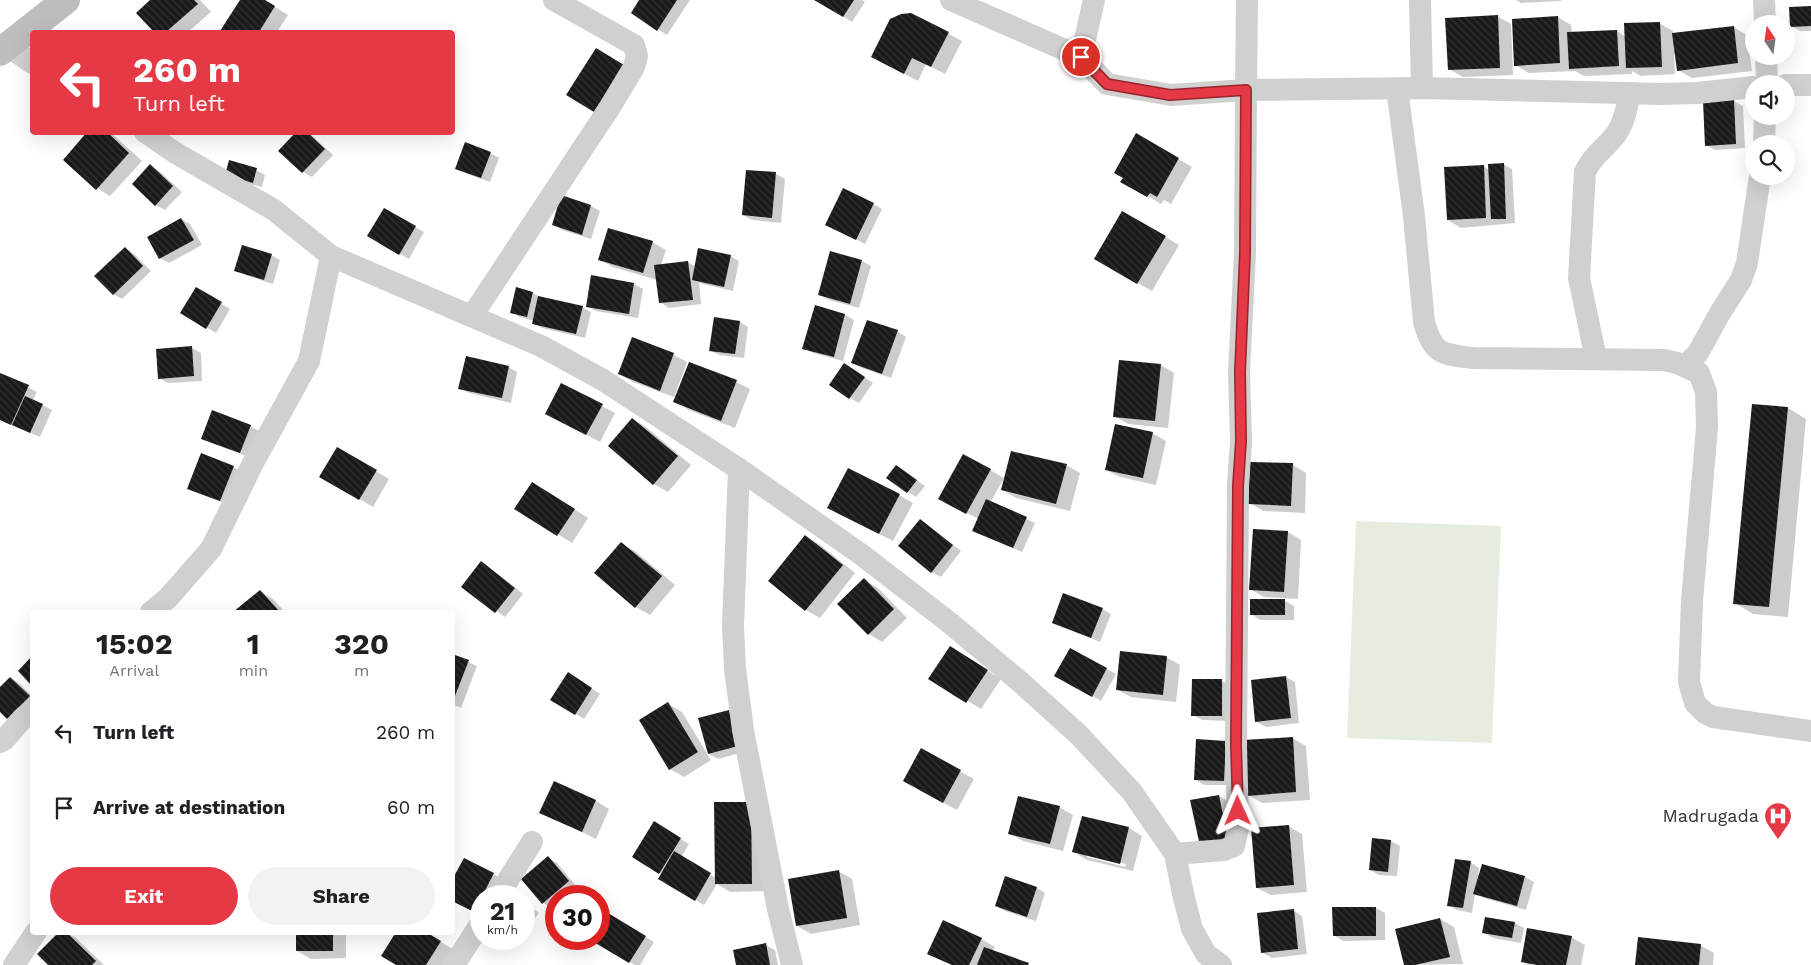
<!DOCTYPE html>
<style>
:root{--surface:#fff;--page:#f2f2f2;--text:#202124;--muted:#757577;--accent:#e63946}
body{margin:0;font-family:"Work Sans",sans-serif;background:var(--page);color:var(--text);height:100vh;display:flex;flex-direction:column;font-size:19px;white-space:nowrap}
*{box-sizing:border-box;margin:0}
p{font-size:16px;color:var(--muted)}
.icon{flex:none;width:28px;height:28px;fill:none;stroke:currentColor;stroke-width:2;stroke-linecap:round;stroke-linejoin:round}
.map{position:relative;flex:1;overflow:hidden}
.side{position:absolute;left:30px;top:610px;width:425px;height:325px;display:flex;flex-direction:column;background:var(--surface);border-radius:5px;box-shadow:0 5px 20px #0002}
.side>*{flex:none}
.guide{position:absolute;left:30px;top:30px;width:425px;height:105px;border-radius:5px;box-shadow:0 5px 20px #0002;background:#e63946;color:#fff;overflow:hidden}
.needle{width:32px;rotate:347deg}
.controls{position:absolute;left:1745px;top:15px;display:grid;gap:10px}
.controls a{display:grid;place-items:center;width:50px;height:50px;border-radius:50%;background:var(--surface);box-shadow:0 5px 20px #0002;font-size:25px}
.speed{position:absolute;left:470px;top:885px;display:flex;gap:10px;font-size:25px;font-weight:700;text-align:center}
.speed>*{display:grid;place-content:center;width:65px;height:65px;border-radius:50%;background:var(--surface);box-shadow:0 5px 20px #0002;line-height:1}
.speed small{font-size:12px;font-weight:400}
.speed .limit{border:8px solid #d22;background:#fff;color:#111}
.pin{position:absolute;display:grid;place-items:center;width:42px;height:42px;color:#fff;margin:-21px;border:2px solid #fff;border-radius:50%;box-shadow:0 1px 5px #0007}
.me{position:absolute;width:55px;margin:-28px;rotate:359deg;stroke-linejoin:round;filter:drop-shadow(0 0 4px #0008)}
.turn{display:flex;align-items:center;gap:18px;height:105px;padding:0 20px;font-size:22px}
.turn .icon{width:65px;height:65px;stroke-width:2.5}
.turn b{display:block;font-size:35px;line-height:42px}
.eta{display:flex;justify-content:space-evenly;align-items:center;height:85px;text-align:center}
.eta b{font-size:30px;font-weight:700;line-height:35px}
.cta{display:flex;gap:10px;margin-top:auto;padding:10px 20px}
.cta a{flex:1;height:58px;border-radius:30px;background:var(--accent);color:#fff;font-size:20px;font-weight:700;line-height:58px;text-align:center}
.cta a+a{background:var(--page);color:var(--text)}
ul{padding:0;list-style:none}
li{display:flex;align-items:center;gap:15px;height:75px;padding:0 20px}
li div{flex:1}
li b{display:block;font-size:19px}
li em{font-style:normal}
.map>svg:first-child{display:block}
.grass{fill:#e6ecdf}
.shadow{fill:#0003;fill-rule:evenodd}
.building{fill:url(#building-back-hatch)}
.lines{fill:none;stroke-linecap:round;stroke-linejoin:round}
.minor{stroke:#d0d0d0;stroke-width:22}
.secondary{stroke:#bdbdbd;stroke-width:28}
.route-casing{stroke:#96252e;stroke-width:12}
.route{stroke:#e63946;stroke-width:9}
.labels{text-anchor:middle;stroke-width:5;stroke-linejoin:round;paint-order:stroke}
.poi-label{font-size:18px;fill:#333;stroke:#fff;text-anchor:end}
</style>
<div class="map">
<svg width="1811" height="965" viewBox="0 0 1811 965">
<defs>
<pattern id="building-back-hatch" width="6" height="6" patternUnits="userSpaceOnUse" patternTransform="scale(1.25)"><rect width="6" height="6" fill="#1a1a1a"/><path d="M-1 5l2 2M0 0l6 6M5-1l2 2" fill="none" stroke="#333"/></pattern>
</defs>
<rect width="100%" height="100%" fill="#fff"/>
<path class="grass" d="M1356,521L1501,526L1492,743L1347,738Z"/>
<g class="shadow">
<path d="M152,0H200L211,12L188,32H155L138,13Z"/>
<path d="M241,0H264L288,15L277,32H225L222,30Z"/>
<path d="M640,0H690L667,35L658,29Z"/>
<path d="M817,0H862L865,2L852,22Z"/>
<path d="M1516,0H1561V1L1521,3Z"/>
<path d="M1811,7V31H1800L1791,26Z"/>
<path d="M911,14L962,41L945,74L926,64L918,81L886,64Z"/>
<path d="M1497,16L1511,24L1513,75L1463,77L1449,69Z"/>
<path d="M1558,17L1571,25L1572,33L1617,31L1626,37L1659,23L1673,31V34L1733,27L1747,35L1752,71L1692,78L1678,70L1676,54H1674L1675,74L1641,76L1632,71V74L1584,76L1575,71L1529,73L1515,65Z"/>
<path d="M1734,101L1743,106L1745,148L1715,150L1706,145Z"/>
<path d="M89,132H110L142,161L110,196L97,188Z"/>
<path d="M297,132L310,134L333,155L312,177L303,172L280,151Z"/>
<path d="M1137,135L1192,167L1171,204L1164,200L1161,204L1136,189Z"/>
<path d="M490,153L499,158L490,182L465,173L456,168Z"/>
<path d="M1503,164L1512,169L1515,223L1461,228L1448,220L1483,166L1489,170Z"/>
<path d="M150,166L159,171L182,192L165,210L156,205Z"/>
<path d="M256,170L265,175L262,187L235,180Z"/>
<path d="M747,171L776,174L785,179L781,223L752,220L743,215Z"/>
<path d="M562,197L591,206L600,211L591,239L562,230L553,225Z"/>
<path d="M873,204L882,209L865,244L836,229Z"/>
<path d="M384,209L424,232L409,259L369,236Z"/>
<path d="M1123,212L1179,245L1152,291L1096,259Z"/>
<path d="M181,219L190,224L202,245L169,263L160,258Z"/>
<path d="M652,242L666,250L661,265L688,262L696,267L730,256L739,261L733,291L699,283L701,304L669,308L660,302L657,280L613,267L599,259Z"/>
<path d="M125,248L134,254L151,271L122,299L113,294Z"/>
<path d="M271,255L280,260L273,284L245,275L236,270Z"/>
<path d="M862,261L871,266L859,308L829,300L820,295Z"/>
<path d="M634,284L643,289L638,318L596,311L587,306Z"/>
<path d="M196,289L230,309L216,333L182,313Z"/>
<path d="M517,289L533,293L542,298L582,307L591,312L585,338L542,328L533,323L534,321L520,317L511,312Z"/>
<path d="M815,307L845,315L854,320L843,361L813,353L804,348Z"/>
<path d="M740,322L748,327L744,358L719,355L710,350Z"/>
<path d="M897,331L906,337L891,378L862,368L853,363Z"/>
<path d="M633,339L674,355L687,362L674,397L633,382L619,374Z"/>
<path d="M192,348L201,353L202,381L168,383L159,378Z"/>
<path d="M1161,365L1174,373L1168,428L1128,424L1114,416Z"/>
<path d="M508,367L517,372L511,403L469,393L460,388Z"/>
<path d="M854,370L873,383L859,403L850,398Z"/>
<path d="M0,374L37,392L33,400L52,410L40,437L0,420Z"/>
<path d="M736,382L750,389L735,428L689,410L675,402Z"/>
<path d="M1754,405L1788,408L1806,419L1788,617L1753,614L1735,603Z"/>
<path d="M602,406L615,413L600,442L560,421Z"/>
<path d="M633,419L646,427L691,465L668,492L654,484L609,446Z"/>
<path d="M250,426L259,431L249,457L211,443L203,438Z"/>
<path d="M1152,433L1166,441L1156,485L1120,477L1106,470Z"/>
<path d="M337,449L389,479L373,507L321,476Z"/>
<path d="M1066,465L1080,473L1070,511L1016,498L1003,490Z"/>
<path d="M1293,465L1306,473L1305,513L1263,511L1250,503Z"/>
<path d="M233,467L242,472L229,505L198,493L189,488Z"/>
<path d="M990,470L1004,478L990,503L1035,523L1022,552L983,535L979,519L953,506Z"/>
<path d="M905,472L925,486L916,497L888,478Z"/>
<path d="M546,491L588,518L572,543L516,508Z"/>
<path d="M899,495L913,503L893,541L842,515Z"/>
<path d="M920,520L961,551L941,577L932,572Z"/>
<path d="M1288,532L1301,540L1298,599L1264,597L1250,589Z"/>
<path d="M805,536L819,544L855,573L820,618L806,610Z"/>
<path d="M621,544L635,551L675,585L650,615L636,607L596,573Z"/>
<path d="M481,562L523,594L505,617L462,586Z"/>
<path d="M864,580L878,588L907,618L882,642L869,634Z"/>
<path d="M260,591L273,599L285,612H236Z"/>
<path d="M1251,600L1285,601L1294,606V620H1260L1251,614Z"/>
<path d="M1102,609L1111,614L1100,642L1053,622Z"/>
<path d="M1070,649L1116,674L1101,701L1056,675Z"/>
<path d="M452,655L477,666L461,708L452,704Z"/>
<path d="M964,656L1001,679L981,709L930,678Z"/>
<path d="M1166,657L1180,665L1176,702L1131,697L1118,690Z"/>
<path d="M32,658V684L19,671Z"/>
<path d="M1286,677L1295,682L1299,723L1266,727L1257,722Z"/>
<path d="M10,678L19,683L32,696V707L17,723L8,718L0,711V689Z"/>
<path d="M577,679L600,694L584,719L576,714Z"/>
<path d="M1222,681L1231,686V721L1202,720L1193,715Z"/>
<path d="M668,704L682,712L711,760L684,777L670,769Z"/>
<path d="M700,719L747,751L718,759L709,754Z"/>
<path d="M1292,738L1306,746L1310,800L1262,803L1248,795Z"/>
<path d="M1226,742L1233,785H1204L1195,779Z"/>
<path d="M921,750L974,779L957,810L918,789Z"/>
<path d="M554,783L596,801L609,809L596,839L541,812Z"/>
<path d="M1219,796L1228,801L1237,845L1210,850Z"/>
<path d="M751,803L765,891L730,892L717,884L704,905L660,878L662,874L633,857L654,823L689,844L681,857L716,878Z"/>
<path d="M1059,807L1073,815L1063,851L1023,841L1010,833Z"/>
<path d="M1288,826L1302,834L1307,892L1271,895L1257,888Z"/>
<path d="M1129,828L1142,836L1133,871L1087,860L1074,852ZM1087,855L1126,864L1125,867L1087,857Z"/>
<path d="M1391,841L1400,846L1397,876L1379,875L1370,870Z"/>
<path d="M548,858L557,863L577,887L566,896H556V905L552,908L543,903Z"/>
<path d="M1470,862L1479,868L1478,875L1480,876L1483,865L1525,877L1534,882L1526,910L1484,898L1475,893L1472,913L1457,910L1448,905Z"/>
<path d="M838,871L852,879L860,925L811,934L797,926Z"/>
<path d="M493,874L502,879L493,896H481V915L452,900Z"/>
<path d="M1037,888L1045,893L1036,921L1005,911L996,906Z"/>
<path d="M524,902L539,913L524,934Z"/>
<path d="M1376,908L1385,913V940L1343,941L1334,935Z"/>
<path d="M1293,910L1302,916L1307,954L1272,958L1263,953Z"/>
<path d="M609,915L654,942L640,965H635L593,940L599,939V932Z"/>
<path d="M1440,919L1454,927L1463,964L1405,965Z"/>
<path d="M1515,923L1524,928L1521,943L1493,938L1484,933Z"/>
<path d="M66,932L76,938L104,965H50Z"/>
<path d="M297,932H346V958L311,959L297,951Z"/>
<path d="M425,932L454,950L444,965H398Z"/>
<path d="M1571,937L1585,945L1581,965H1528L1522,961Z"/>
<path d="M981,939L995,947L993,951L1030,965H951L929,953Z"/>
<path d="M766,945L775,950L778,965H737Z"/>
<path d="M1700,945L1714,953L1713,965H1636Z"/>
</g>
<g class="building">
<path d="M150,0H194L198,4L166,32H154L136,13Z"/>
<path d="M240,0H265L275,6L259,32H223L220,31Z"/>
<path d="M639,0H677L657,31L631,13Z"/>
<path d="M814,0H854L843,17Z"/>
<path d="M1811,6V26L1790,27L1789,7Z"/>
<path d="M911,13L949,32L931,67L912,58L904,74L871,57L890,19L901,14Z"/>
<path d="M1498,15L1500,68L1448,70L1445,18Z"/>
<path d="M1558,16L1560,63L1514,66L1512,19Z"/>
<path d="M1660,22L1662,67L1626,68L1624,23Z"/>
<path d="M1734,26L1738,63L1677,71L1672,33Z"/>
<path d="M1617,30L1619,66L1569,69L1567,32Z"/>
<path d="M596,48L624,65L594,112L566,95Z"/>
<path d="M1734,100L1736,144L1705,146L1703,101Z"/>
<path d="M87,132H107L129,153L96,190L63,160Z"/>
<path d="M296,132H307L325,149L302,173L278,151Z"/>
<path d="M1136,133L1179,158L1157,197L1150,193L1147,197L1120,182L1123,178L1114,173Z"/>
<path d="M465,142L491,152L481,178L455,169Z"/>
<path d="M229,160L257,168L253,183L225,175Z"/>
<path d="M1504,163L1506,219H1491L1488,164Z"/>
<path d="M150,164L173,186L155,206L132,184Z"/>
<path d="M1484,165L1486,218L1447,220L1444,167Z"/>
<path d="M746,170L776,172L772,218L742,215Z"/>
<path d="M843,188L874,203L856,240L825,225Z"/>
<path d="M561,195L591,205L582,235L552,225Z"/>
<path d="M384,208L416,226L399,255L367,236Z"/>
<path d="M1122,211L1166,236L1137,284L1094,259Z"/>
<path d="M181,218L194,240L159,259L147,237Z"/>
<path d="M608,228L653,241L643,273L598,260Z"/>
<path d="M242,245L272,254L264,280L234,271Z"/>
<path d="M125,247L143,266L113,295L94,276Z"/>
<path d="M698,248L731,255L724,287L692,280Z"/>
<path d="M830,251L862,260L850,304L818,295Z"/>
<path d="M688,261L693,300L659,303L654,265Z"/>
<path d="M591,275L634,283L629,314L586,307Z"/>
<path d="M196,287L222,302L206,329L180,313Z"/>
<path d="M516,287L533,292L527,317L510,313Z"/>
<path d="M538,296L583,306L576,334L532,324Z"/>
<path d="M815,305L845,314L834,357L802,349Z"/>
<path d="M714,317L740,321L735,354L709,351Z"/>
<path d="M867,320L898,330L882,374L851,363Z"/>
<path d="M632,337L674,353L660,391L618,374Z"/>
<path d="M192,346L194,376L158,379L156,349Z"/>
<path d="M466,356L509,366L502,398L458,389Z"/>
<path d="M1119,360L1161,364L1155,421L1113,417Z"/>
<path d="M689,362L737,380L721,421L673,402Z"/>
<path d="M844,363L865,377L849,399L829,385Z"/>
<path d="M0,373L29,385L11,425L0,420Z"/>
<path d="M561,383L603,404L586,435L545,414Z"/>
<path d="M25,396L43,404L30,433L12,425Z"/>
<path d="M1752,404L1788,407L1769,607L1733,604Z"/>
<path d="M212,410L251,425L240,453L201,439Z"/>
<path d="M632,418L678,456L653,485L608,446Z"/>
<path d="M1115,424L1153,432L1143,478L1105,470Z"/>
<path d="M337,447L377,470L359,500L319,477Z"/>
<path d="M1011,451L1067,464L1056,504L1001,490Z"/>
<path d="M201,453L234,466L220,501L187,489Z"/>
<path d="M963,454L991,469L966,514L938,499Z"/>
<path d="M1250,462L1293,463L1291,506L1248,504Z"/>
<path d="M896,465L917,480L907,493L886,478Z"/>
<path d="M848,468L900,494L879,534L827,508Z"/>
<path d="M532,482L575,509L557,536L514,509Z"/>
<path d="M986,499L1027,517L1013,548L972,531Z"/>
<path d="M920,519L953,545L931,573L898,546Z"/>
<path d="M1253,529L1288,531L1284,592L1249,590Z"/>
<path d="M805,535L843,565L805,611L768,581Z"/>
<path d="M621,542L662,576L635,608L594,573Z"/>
<path d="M481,561L515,588L495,613L461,587Z"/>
<path d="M864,578L894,609L868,635L837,604Z"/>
<path d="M260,590L280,612H233Z"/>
<path d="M1063,593L1103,608L1091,638L1052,623Z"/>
<rect x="1250" y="599" width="35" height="16"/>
<path d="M950,646L988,670L966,703L928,679Z"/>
<path d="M1070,648L1107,668L1092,697L1054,676Z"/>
<path d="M1120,651L1167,656L1163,695L1116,690Z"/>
<path d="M452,654L469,660L453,701H452Z"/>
<path d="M32,656V686L18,671Z"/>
<path d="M568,672L592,688L575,715L550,700Z"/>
<path d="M1286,676L1291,718L1255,722L1251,680Z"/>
<path d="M10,677L30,696L7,719L0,712V687Z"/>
<path d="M1192,679H1222V716H1191Z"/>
<path d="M668,702L698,752L669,770L639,720Z"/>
<path d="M729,710L738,746L708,754L698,718Z"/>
<path d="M1293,737L1296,792L1247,796L1243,740Z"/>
<path d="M1196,739L1226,741L1224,781L1194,780Z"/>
<path d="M921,748L961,770L943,803L903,781Z"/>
<path d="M554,781L596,800L582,832L539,813Z"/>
<path d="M1219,795L1228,840L1200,846L1190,800Z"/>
<path d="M1018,796L1060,806L1050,844L1008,834Z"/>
<path d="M714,802H751L752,884H715Z"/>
<path d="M1082,816L1129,827L1120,864L1072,852Z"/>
<path d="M654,821L681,838L659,874L632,857Z"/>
<path d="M1289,825L1294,885L1256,888L1251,828Z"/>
<path d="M1372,838L1391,840L1388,872L1369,870Z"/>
<path d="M674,851L711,873L695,901L658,879Z"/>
<path d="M548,856L569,881L542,904L521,879Z"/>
<path d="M464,858L494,873L474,912L452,901V880Z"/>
<path d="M1455,859L1471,861L1463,908L1447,906Z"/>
<path d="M1482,864L1525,876L1517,906L1473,894Z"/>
<path d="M839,870L847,918L796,926L788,879Z"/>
<path d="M1005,876L1037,887L1027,917L995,906Z"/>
<path d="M524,902L531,907L524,916Z"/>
<path d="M1332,907H1376V936H1333Z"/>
<path d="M1294,909L1298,949L1261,953L1257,913Z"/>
<path d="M608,913L646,936L629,963L592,941L593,939H599V929Z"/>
<path d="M1485,917L1515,922L1512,938L1482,933Z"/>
<path d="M1440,918L1450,957L1415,965H1404L1395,929Z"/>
<path d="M943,920L982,938L969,965H952L927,954Z"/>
<path d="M1527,928L1572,936L1566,965H1537L1521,962Z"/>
<path d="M59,932H66L96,961L92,965H48L37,954Z"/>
<rect x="296" y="932" width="37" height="19"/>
<path d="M396,932H426L441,941L426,965H396L381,956Z"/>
<path d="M1638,937L1701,944L1699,965H1635Z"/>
<path d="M766,943L770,965H736L733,950Z"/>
<path d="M984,947L1029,963L1028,965H977Z"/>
</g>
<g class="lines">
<g class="minor">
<path d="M951,0L1081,57L1107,84L1171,95L1246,90L1247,0"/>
<path d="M1420,0L1422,88"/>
<path d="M1764,0L1765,24"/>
<path d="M8,46L32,63"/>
<path d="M1766,56L1767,84"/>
<path d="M1081,57L1094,0"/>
<path d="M1786,85H1811"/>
<path d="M1397,89L1414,216L1424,322C1433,355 1442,354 1473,358L1664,360L1677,363L1699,373L1706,392L1707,427L1692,601L1689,682L1695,703L1705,713L1713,717L1811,731"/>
<path d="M145,132L174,152L274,210L331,256L541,346L603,380L739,469L862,555L950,623L1018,680L1079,735L1132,792L1175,854L1184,898L1192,929L1206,954L1221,965"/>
<path d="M1764,144L1765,116"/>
<path d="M472,316L610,107L634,67L637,56L634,45L554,0"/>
<path d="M1596,359L1579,278L1585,172C1592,155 1609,146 1618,131C1625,120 1627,106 1630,93"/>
<path d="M1685,366L1698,353L1720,313L1741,280L1747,263L1760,176"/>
<path d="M739,469L733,626L735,669L743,730L778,909L792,965"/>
<path d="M151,612L168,598L211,549L253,463L309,361L331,256"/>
<path d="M0,742L4,740L23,718L32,711"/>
<path d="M1175,854L1224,850L1234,846L1238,828L1236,745L1238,486L1241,441L1239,372L1245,253L1246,90L1422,88L1661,94L1697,93L1754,87"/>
<path d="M498,896L532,842"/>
<path d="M14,965L36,932"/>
<path d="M454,965L481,923"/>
</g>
<path class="secondary" d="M0,52L66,0"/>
</g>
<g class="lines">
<g class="route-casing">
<path id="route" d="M1081,57L1107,84L1170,95L1246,90L1245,253L1240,372L1241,441L1238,486L1236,745L1238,811"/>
</g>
<use href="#route" class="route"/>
</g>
<defs>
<g id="hospital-pin" transform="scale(1.4375)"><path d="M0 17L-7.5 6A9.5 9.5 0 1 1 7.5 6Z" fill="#e63946" stroke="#fff"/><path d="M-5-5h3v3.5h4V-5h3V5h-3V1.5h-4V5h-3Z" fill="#fff"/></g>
</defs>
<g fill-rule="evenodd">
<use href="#hospital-pin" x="1778" y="816"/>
</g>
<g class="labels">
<g class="poi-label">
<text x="1759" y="822">Madrugada</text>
</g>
</g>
</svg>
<div class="controls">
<a><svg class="needle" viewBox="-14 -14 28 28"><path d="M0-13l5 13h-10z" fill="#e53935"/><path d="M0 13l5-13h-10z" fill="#757577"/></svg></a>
<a><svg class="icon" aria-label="sound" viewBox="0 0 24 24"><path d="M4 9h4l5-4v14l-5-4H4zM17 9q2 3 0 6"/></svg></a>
<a><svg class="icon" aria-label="search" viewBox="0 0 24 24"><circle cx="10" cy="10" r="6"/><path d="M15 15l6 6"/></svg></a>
</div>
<div class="speed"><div>21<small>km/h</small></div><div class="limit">30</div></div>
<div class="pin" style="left:1081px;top:57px;background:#d93025"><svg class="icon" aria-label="arrive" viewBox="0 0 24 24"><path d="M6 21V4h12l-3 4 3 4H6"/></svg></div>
<svg class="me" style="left:1238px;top:811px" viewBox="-20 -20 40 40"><path d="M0-17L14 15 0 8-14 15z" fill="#e63946" stroke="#fff" stroke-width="4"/></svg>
<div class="guide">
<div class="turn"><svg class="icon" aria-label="left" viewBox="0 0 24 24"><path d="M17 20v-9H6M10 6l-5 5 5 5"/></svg><div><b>260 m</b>Turn left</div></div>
</div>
<section class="side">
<div class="eta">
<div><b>15:02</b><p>Arrival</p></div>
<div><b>1</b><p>min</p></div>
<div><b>320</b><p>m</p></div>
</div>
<ul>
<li><svg class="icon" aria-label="left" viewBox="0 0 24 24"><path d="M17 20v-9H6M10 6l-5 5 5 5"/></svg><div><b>Turn left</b></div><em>260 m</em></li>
<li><svg class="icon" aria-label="arrive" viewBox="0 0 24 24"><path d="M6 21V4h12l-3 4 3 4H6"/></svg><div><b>Arrive at destination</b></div><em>60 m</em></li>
</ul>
<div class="cta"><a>Exit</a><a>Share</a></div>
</section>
</div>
